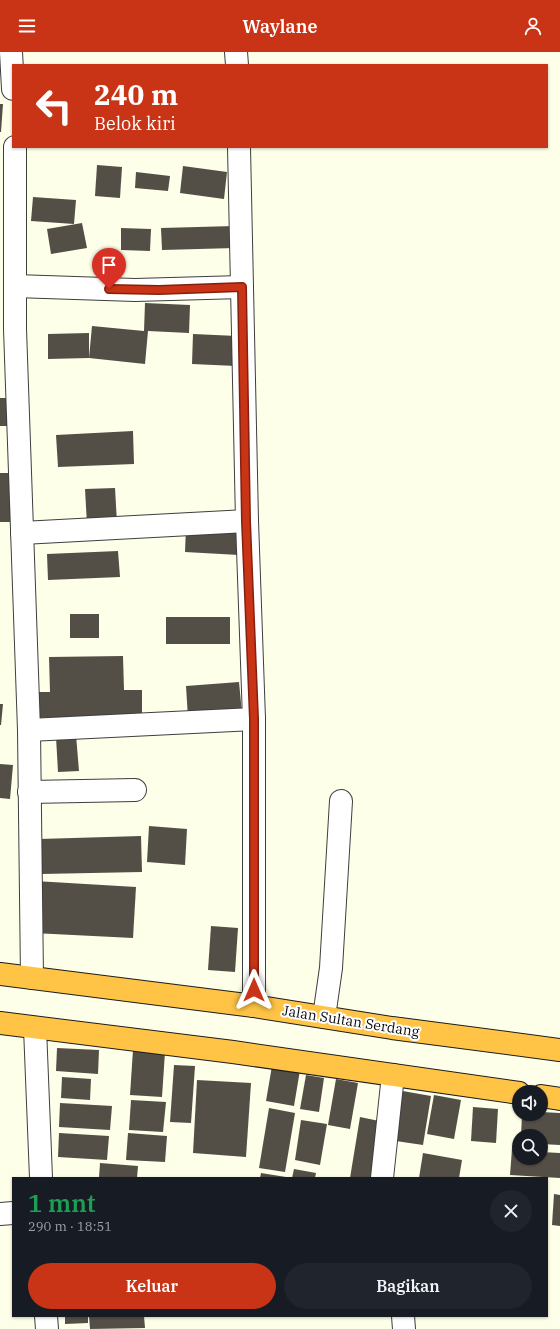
<!DOCTYPE html>
<html lang="id">
<meta charset="utf-8">
<style>
:root{--surface:#171b24;--page:#20242c;--text:#f1f3f6;--muted:#9ea1a6;--accent:#c83415}
body{margin:0;font-family:"IBM Plex Serif",serif;background:var(--page);color:var(--text);height:100vh;display:flex;flex-direction:column;font-size:15px;white-space:nowrap}
*{box-sizing:border-box;margin:0}
p{font-size:13px;color:var(--muted)}
.icon{flex:none;width:22px;height:22px;fill:none;stroke:currentColor;stroke-width:2;stroke-linecap:round;stroke-linejoin:round}
.map{position:relative;flex:1;overflow:hidden}
.details{position:absolute;left:12px;top:1125px;width:536px;height:140px;display:flex;flex-direction:column;background:var(--surface);border-radius:0px;box-shadow:0 1px 3px #0004}
.details>*{flex:none}
.hud{position:absolute;left:12px;top:12px;width:536px;height:84px;border-radius:0px;box-shadow:0 1px 3px #0004;background:#c83415;color:#fff;overflow:hidden}
.tools{position:absolute;left:512px;top:1033px;display:grid;gap:8px}
.tools a{display:grid;place-items:center;width:36px;height:36px;border-radius:50%;background:var(--surface);box-shadow:0 1px 3px #0004;font-size:20px}
.pin{position:absolute;display:grid;place-items:center;width:34px;height:34px;color:#fff;margin:-41px -17px;border-radius:50% 50% 50% 0;rotate:-45deg;box-shadow:0 0 4px #0007}
.pin .icon{rotate:45deg}
.me{position:absolute;width:44px;margin:-22px;rotate:0deg;stroke-linejoin:round;filter:drop-shadow(0 0 3px #0008)}
.turn{display:flex;align-items:center;gap:14px;height:84px;padding:0 16px;font-size:18px}
.turn .icon{width:52px;height:52px;stroke-width:2.5}
.turn b{display:block;font-size:28px;line-height:34px}
.round{display:grid;place-items:center;flex:none;width:42px;height:42px;border-radius:21px;background:var(--page)}
.head{display:flex;align-items:center;justify-content:space-between;height:68px;padding:0 16px}
h1{font-size:24px;font-weight:600;line-height:30px;color:#1e9e55}
.button{display:flex;gap:8px;margin-top:auto;padding:8px 16px}
.button a{flex:1;height:46px;border-radius:24px;background:var(--accent);color:#fff;font-size:16px;font-weight:600;line-height:46px;text-align:center}
.button a+a{background:var(--page);color:var(--text)}
header{display:flex;justify-content:space-between;align-items:center;height:52px;padding:0 16px;background:var(--accent);color:#fff;font-size:18px;font-weight:600}
.map>svg:first-child{display:block}
.building{fill:#544f46}
.lines{fill:none;stroke-linecap:round;stroke-linejoin:round}
.minor-casing{stroke:#3e3e3e;stroke-width:24}
.highway-casing{stroke:#1c1c1c;stroke-width:24}
.minor{stroke:#fff;stroke-width:22}
.highway{stroke:#ffc446;stroke-width:22}
.route-casing{stroke:#82220e;stroke-width:10}
.route{stroke:#c83415;stroke-width:7}
.labels{text-anchor:middle;stroke-width:4;stroke-linejoin:round;paint-order:stroke}
.street-label{font-size:14px;fill:#0b0b0b;stroke:#fff}
</style>
<header><svg class="icon" aria-label="menu" viewBox="0 0 24 24"><path d="M4 6h16M4 12h16M4 18h16"/></svg>Waylane<svg class="icon" aria-label="person" viewBox="0 0 24 24"><circle cx="12" cy="8" r="4"/><path d="M4 21q1-7 8-7t8 7"/></svg></header>
<div class="map">
<svg width="560" height="1277" viewBox="0 0 560 1277">
<rect width="100%" height="100%" fill="#feffe8"/>
<g class="building">
<path d="M0,52H3L1,80H0Z"/>
<path d="M97,113L122,115L120,146L95,144Z"/>
<path d="M183,114L227,120L224,147L180,141Z"/>
<path d="M136,120L170,124L168,139L135,136Z"/>
<path d="M33,145L76,148L74,172L31,169Z"/>
<path d="M82,171L87,196L51,202L47,177Z"/>
<path d="M234,174L235,196L162,198L161,176Z"/>
<path d="M121,176L151,177L150,199L121,198Z"/>
<path d="M145,251L190,253L189,281L148,279L145,312L89,306L92,274L144,279Z"/>
<path d="M89,281V306L48,307V282Z"/>
<path d="M193,282L237,284L236,314L192,312Z"/>
<path d="M0,346H7L9,374H0Z"/>
<path d="M133,379L134,412L58,415L56,383Z"/>
<rect x="0" y="421" width="15" height="49"/>
<path d="M115,436L117,471L87,472L85,437Z"/>
<path d="M186,475L240,478L239,503L185,500Z"/>
<path d="M118,499L120,525L48,528L47,502Z"/>
<rect x="70" y="562" width="29" height="24"/>
<rect x="166" y="565" width="64" height="27"/>
<path d="M123,604L124,638H142V663L34,666V640H50L49,605Z"/>
<path d="M239,630L242,662L188,666L186,634Z"/>
<path d="M0,652H3L1,673H0Z"/>
<path d="M76,683L79,719L58,720L56,685Z"/>
<path d="M0,712L13,713L10,747L0,746Z"/>
<path d="M149,774L187,777L185,813L147,810Z"/>
<path d="M141,784L142,820L41,822L39,787Z"/>
<path d="M35,829L136,835L133,886L33,881Z"/>
<path d="M211,874L238,876L235,920L208,918Z"/>
<path d="M57,996L99,998L98,1022L56,1019Z"/>
<path d="M133,998L165,1000L162,1045L130,1043Z"/>
<path d="M174,1013L195,1014L191,1071L170,1070Z"/>
<path d="M272,1014L300,1018L294,1054L266,1049Z"/>
<path d="M306,1023L324,1026L319,1060L300,1057Z"/>
<path d="M62,1025L91,1027L90,1048L61,1046Z"/>
<path d="M336,1027L358,1031L350,1077L328,1073Z"/>
<path d="M197,1028L251,1031L246,1105L193,1101Z"/>
<path d="M397,1038L431,1044L423,1093L389,1088Z"/>
<path d="M434,1043L461,1048L454,1087L427,1082Z"/>
<path d="M131,1048L166,1050L163,1080L129,1078Z"/>
<path d="M60,1051L112,1054L110,1078L59,1075Z"/>
<path d="M473,1055L498,1057L496,1091L471,1089Z"/>
<path d="M269,1056L295,1061L285,1120L259,1116Z"/>
<path d="M541,1060L560,1061V1093L541,1092V1084H521L522,1062H541Z"/>
<path d="M360,1065L384,1070L374,1126H350Z"/>
<path d="M301,1068L327,1072L320,1113L295,1108Z"/>
<path d="M59,1081L109,1084L107,1108L58,1105Z"/>
<path d="M128,1081L167,1084L165,1110L126,1108Z"/>
<path d="M512,1097L519,1098V1106H541V1100L560,1101V1126L510,1123Z"/>
<path d="M423,1101L462,1108L459,1126H419Z"/>
<path d="M100,1111L138,1114L137,1126H99Z"/>
<path d="M294,1117L316,1121L315,1126H292Z"/>
<path d="M261,1121L286,1125V1126H260Z"/>
<path d="M554,1142L560,1143V1174L552,1173Z"/>
<path d="M65,1264H88V1271L65,1272Z"/>
<path d="M89,1264H144L145,1276L90,1277Z"/>
</g>
<g class="lines">
<g class="minor-casing">
<g id="minor">
<path d="M11,0L13,37"/>
<path d="M236,0L237,13"/>
<path d="M15,95V277L29,678L32,926"/>
<path d="M239,95L247,469L254,667V954"/>
<path d="M15,234L135,238L242,235"/>
<path d="M22,481L247,469"/>
<path d="M29,678L254,667"/>
<path d="M29,740L135,738"/>
<path d="M324,965L331,916L341,749"/>
<path d="M35,976L41,1126"/>
<path d="M382,1126L393,1023"/>
<path d="M0,1162L13,1161"/>
<path d="M46,1264L47,1277"/>
<path d="M403,1264L404,1277"/>
</g>
</g>
<g class="highway-casing">
<g id="highway">
<path d="M0,922L254,954L392,976L560,998"/>
<path d="M0,971L233,1000L519,1041"/>
<path d="M541,1044L560,1047"/>
</g>
</g>
<use href="#minor" class="minor"/>
<use href="#highway" class="highway"/>
</g>
<g class="lines">
<g class="route-casing">
<path id="route" d="M109,237L159,238L242,235L246,469L254,667V938"/>
</g>
<use href="#route" class="route"/>
</g>
<g class="labels">
<g class="street-label">
<text transform="translate(351 969) rotate(9)" y="5">Jalan Sultan Serdang</text>
</g>
</g>
</svg>
<div class="tools">
<a><svg class="icon" aria-label="sound" viewBox="0 0 24 24"><path d="M4 9h4l5-4v14l-5-4H4zM17 9q2 3 0 6"/></svg></a>
<a><svg class="icon" aria-label="search" viewBox="0 0 24 24"><circle cx="10" cy="10" r="6"/><path d="M15 15l6 6"/></svg></a>
</div>
<div class="pin" style="left:109px;top:237px;background:#d93025"><svg class="icon" aria-label="arrive" viewBox="0 0 24 24"><path d="M6 21V4h12l-3 4 3 4H6"/></svg></div>
<svg class="me" style="left:254px;top:938px" viewBox="-20 -20 40 40"><path d="M0-17L14 15 0 8-14 15z" fill="#c83415" stroke="#fff" stroke-width="4"/></svg>
<div class="hud">
<div class="turn"><svg class="icon" aria-label="left" viewBox="0 0 24 24"><path d="M17 20v-9H6M10 6l-5 5 5 5"/></svg><div><b>240 m</b>Belok kiri</div></div>
</div>
<section class="details">
<div class="head"><div><h1>1 mnt</h1><p>290 m · 18:51</p></div><a class="round"><svg class="icon" aria-label="close" viewBox="0 0 24 24"><path d="M6 6l12 12M18 6L6 18"/></svg></a></div>
<div class="button"><a>Keluar</a><a>Bagikan</a></div>
</section>
</div>
